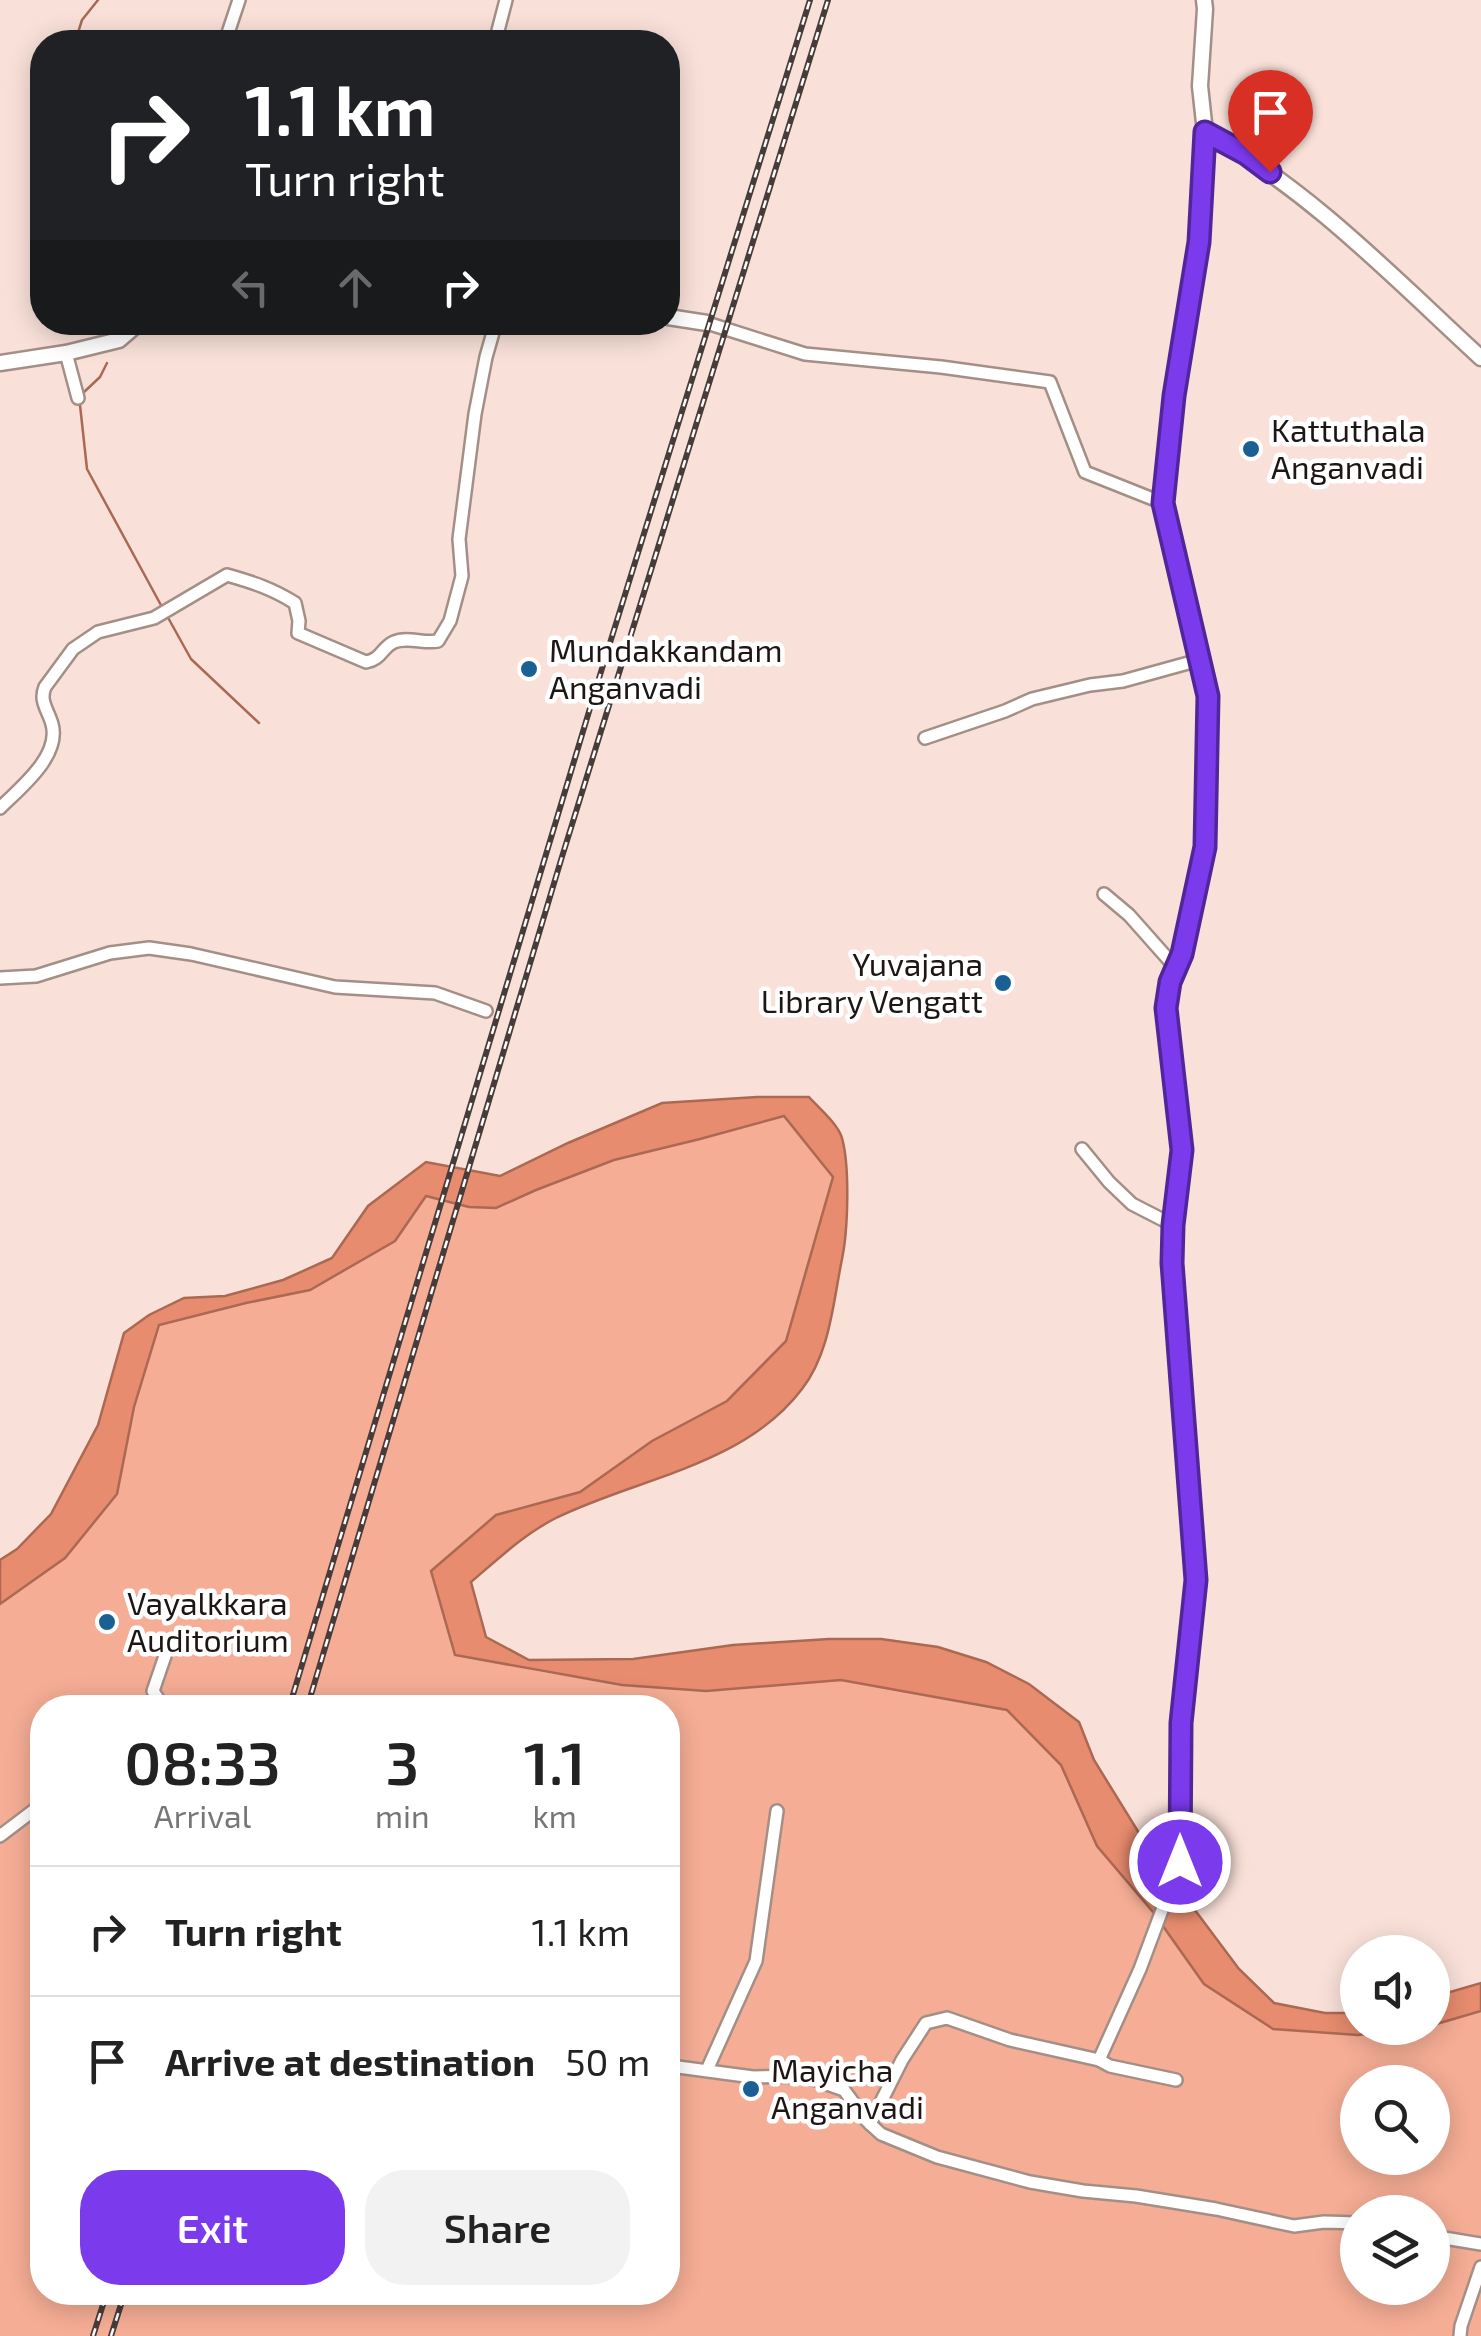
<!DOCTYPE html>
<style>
:root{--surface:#fff;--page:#f2f2f2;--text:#222;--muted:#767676;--line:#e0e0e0;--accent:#7c3aed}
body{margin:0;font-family:"Exo 2",sans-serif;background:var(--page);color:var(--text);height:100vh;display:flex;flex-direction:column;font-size:38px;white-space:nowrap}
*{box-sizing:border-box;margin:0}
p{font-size:32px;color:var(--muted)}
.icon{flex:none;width:55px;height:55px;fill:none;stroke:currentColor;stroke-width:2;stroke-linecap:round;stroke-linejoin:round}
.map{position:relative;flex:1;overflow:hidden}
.sheet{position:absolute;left:30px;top:1695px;width:650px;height:610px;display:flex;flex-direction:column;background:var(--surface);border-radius:40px;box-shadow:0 5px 25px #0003}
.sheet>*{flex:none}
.top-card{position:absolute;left:30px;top:30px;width:650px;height:305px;border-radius:40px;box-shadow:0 5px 25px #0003;background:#202124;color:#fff;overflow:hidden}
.fabs{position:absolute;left:1340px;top:1935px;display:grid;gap:20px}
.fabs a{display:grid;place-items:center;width:110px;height:110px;border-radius:50%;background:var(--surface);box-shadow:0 5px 25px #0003;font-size:50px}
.pin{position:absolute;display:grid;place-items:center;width:85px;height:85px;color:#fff;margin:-102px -42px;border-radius:50% 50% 50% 0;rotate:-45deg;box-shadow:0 0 10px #0007}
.pin .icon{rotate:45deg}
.me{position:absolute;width:110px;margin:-55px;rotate:0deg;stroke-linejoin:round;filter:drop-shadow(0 0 8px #0008)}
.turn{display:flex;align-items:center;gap:35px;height:210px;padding:0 50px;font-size:45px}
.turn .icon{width:130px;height:130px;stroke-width:2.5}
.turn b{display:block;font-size:70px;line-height:85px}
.lanes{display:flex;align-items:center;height:95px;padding:0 50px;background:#0003;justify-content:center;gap:50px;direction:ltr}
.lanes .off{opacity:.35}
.eta{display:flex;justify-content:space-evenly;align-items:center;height:170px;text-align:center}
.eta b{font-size:60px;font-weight:600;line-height:70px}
.primary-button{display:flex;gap:20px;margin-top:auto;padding:20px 50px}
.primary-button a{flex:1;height:115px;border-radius:40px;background:var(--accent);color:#fff;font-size:40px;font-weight:600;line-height:115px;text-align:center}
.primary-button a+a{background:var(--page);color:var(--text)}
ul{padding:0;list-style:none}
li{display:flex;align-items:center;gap:30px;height:130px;padding:0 50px;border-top:2px solid var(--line)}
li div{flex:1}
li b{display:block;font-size:38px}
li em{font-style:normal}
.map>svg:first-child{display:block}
.green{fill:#f5ad95;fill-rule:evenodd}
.water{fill:#e78c6e;stroke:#ab6953;stroke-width:2.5}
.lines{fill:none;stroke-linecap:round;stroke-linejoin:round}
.stream{stroke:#ab6953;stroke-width:2.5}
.minor-casing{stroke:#a48f87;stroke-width:16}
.tertiary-casing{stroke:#a48f87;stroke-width:19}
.minor{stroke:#fff;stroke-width:11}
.tertiary{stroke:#fff;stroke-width:14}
.rail-casing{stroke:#473c39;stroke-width:6}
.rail{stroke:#fff;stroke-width:2.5;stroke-dasharray:8;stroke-linecap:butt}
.route-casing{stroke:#51269a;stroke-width:25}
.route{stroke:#7c3aed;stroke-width:18}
.poi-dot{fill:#1a6095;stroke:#fff;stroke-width:4}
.labels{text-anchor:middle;stroke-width:9;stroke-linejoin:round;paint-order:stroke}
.poi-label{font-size:32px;fill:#1e1614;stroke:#fff;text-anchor:start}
</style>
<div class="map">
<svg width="1481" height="2336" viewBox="0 0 1481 2336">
<rect width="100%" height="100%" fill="#f9e1d9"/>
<path class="green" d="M785,1116L833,1177L786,1341L727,1401L652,1441L580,1492L496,1515L431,1570L455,1654L542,1672L622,1685L706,1691L841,1680L1007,1710L1061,1765L1097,1846L1153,1912L1204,1984L1358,2035L1414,2028H1432L1433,2025L1481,2011V2336H0V1604L65,1558L134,1407L159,1325L246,1303L310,1290L395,1241L426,1196L469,1207L496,1208L536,1190L614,1160L700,1139ZM42,1708H668V2292H42ZM1358,2082H1432V2158H1358ZM1358,2212H1432V2288H1358Z"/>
<g class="water">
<path d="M757,1097H809C819,1108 838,1124 842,1138C850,1167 848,1230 842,1259C833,1303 830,1353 802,1389C744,1466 637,1478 556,1518C524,1534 497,1560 471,1582L486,1637L529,1660L633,1659L733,1645L829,1639H881L938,1647L986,1662L1029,1684L1079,1722L1094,1760L1147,1846L1239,1969L1274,2003L1325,2013H1357L1358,2028H1414L1358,2035L1273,2029L1204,1984L1153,1912L1097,1846L1061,1765L1007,1710L841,1680L706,1691L622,1685L455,1655L431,1571L496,1515L580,1492L652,1441L727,1401L786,1341L833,1177L784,1116L700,1139L614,1160L536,1190L496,1208L469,1207L426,1196L395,1241L310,1290L246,1303L159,1325L134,1407L117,1494L65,1558L0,1604V1560L17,1549L51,1514L98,1425L124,1333L149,1315L184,1298L225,1296L283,1280L332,1258L368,1206L426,1162L500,1176L568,1143L662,1103Z"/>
<path d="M1481,1983V2011L1433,2025V1997Z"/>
</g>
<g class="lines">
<g class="stream">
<path d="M75,42L82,20L98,0"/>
<path d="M115,335L119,322"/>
<path d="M83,393L100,377L107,363"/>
<path d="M80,405L87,469L162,607"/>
<path d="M166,614L191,659L259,723"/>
</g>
<g class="minor-casing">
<g id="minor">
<path d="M225,42L239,0"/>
<path d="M495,42L506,0"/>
<path d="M707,323L805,354L941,367L1050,382L1085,472L1163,503"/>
<path d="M66,353L78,398"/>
<path d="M925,738L1005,711L1032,699L1090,685L1123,681L1199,660"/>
<path d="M0,808C20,788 61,756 52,724C48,710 39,701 45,687L73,649L98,632L154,618L227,575C252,582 273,589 295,603L299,621L298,633L366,662C382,659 381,648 394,642C407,636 424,644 438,641L450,621L462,576L459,539L475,414L486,357L496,322"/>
<path d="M1104,894L1129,915L1176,968"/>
<path d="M0,978L36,976L110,953L149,948L191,954L335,987L435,993L486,1011"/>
<path d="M1082,1149L1109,1182L1132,1204L1173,1225L1172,1263L1196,1579L1181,1723L1180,1862L1140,1969L1099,2060"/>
<path d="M1173,1225L1182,1150L1166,1008L1170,982L1183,953L1205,847L1208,696L1163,503L1175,396L1199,242L1205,132"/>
<path d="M164,1708L153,1691L165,1656"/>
<path d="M0,1836L42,1804"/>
<path d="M668,2062L678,2067L753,2077L805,2076L844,2090L867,2121L881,2134L937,2157L1030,2182L1083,2191L1136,2196L1216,2209L1294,2226L1324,2222L1358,2223"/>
<path d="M707,2070L756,1961L777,1811"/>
<path d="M870,2124L902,2060L926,2023L947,2018L1010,2040L1099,2060L1110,2066L1176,2080"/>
<path d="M1432,2236L1481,2244"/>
<path d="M1460,2336L1461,2326L1481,2267"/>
</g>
</g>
<g class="tertiary-casing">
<g id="tertiary">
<path d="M1204,0L1205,9L1200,86L1205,132C1310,190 1393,277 1481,358"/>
<path d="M668,317L707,323"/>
<path d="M0,363L66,353L119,340L140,322"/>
</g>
</g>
<use href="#minor" class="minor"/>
<use href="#tertiary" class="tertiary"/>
<g class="rail-casing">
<g id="rail">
<path d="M289,1708L600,675L810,0"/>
<path d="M307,1708L561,860L828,0"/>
<path d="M93,2336L107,2292"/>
<path d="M111,2336L125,2292"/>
</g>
</g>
<use href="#rail" class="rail"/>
</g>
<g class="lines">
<g class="route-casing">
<path id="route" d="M1180,1862L1181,1723L1196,1580L1172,1263L1173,1225L1182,1150L1166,1008L1170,982L1182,954L1205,847L1208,696L1163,503L1174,396L1199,242L1205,132L1246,154L1270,172"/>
</g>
<use href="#route" class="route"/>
</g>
<g class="poi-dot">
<circle cx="1251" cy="449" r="10"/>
<circle cx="529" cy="669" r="10"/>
<circle cx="1003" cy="983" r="10"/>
<circle cx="107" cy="1622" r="10"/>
<circle cx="751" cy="2089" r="10"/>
</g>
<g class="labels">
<g class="poi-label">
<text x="1271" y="442">Kattuthala<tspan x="1271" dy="37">Anganvadi</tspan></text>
<text x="549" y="662">Mundakkandam<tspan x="549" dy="37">Anganvadi</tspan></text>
<text x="983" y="976" text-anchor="end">Yuvajana<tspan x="983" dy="37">Library Vengatt</tspan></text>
<text x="127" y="1615">Vayalkkara<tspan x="127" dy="37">Auditorium</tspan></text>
<text x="771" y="2082">Mayicha<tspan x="771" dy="37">Anganvadi</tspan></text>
</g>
</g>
</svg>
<div class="fabs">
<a><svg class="icon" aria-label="sound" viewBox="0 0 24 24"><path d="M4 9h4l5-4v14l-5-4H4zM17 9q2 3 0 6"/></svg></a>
<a><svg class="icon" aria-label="search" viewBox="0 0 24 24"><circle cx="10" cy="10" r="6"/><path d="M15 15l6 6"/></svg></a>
<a><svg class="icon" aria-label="layers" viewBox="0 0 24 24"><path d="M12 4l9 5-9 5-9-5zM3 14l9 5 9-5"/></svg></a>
</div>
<div class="pin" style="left:1270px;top:172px;background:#d93025"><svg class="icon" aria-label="arrive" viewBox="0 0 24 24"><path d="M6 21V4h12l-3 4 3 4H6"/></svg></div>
<svg class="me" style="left:1180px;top:1862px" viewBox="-20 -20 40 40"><circle r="17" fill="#7c3aed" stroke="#fff" stroke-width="3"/><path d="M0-11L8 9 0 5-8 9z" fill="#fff"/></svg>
<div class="top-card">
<div class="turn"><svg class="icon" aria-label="right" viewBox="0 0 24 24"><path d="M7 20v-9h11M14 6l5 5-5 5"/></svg><div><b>1.1 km</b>Turn right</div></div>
<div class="lanes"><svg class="icon off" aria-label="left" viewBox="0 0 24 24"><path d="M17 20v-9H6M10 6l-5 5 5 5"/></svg><svg class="icon off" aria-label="ahead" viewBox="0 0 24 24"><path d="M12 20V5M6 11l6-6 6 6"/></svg><svg class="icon" aria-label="right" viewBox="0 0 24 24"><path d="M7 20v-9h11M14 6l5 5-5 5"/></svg></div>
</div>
<section class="sheet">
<div class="eta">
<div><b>08:33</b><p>Arrival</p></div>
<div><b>3</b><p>min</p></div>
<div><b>1.1</b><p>km</p></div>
</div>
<ul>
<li><svg class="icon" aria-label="right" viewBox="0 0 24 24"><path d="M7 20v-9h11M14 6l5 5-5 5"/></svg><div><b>Turn right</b></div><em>1.1 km</em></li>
<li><svg class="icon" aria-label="arrive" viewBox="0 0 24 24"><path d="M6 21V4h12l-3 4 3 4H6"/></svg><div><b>Arrive at destination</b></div><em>50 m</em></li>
</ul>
<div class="primary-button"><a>Exit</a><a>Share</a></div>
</section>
</div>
